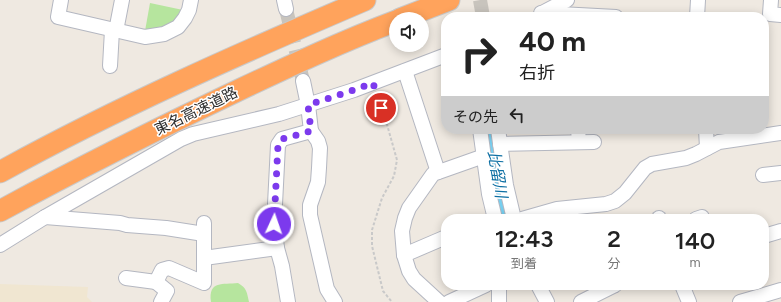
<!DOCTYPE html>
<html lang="ja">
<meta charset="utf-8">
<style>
:root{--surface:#fff;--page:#f6f6f6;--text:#222;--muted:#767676}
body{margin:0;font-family:Figtree,"Noto Sans JP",sans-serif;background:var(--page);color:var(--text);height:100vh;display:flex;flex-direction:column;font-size:15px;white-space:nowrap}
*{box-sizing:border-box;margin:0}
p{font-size:13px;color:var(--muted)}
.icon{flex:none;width:22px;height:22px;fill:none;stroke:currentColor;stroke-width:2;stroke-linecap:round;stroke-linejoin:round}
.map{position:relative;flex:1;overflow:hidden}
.sheet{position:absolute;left:441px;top:214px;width:328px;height:76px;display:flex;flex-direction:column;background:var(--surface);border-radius:16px;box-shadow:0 2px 10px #0003}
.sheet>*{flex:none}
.top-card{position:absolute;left:441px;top:12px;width:328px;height:122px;border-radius:16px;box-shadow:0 2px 10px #0003;background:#fff;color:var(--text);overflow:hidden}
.buttons{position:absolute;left:389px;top:12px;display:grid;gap:8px}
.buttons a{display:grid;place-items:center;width:40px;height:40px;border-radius:50%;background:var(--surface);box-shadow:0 2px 10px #0003;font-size:20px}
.pin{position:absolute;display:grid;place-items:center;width:34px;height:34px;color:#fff;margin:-17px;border:2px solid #fff;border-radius:50%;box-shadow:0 1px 4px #0007}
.me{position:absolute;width:44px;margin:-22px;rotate:3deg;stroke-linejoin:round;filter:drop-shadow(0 0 3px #0008)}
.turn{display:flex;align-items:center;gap:14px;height:84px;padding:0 12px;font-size:18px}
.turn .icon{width:52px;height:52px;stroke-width:2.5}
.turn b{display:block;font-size:28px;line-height:34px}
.then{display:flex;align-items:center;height:38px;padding:0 12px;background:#0003;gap:8px;font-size:15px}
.eta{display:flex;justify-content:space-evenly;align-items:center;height:68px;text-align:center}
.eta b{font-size:24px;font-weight:600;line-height:28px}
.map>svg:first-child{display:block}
.education{fill:#f0e6d1}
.green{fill:#b6e59e}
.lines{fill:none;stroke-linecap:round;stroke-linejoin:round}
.river{stroke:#75cff0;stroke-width:21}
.minor-tunnel{stroke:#c8c4bd;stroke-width:14;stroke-dasharray:14 7;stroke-linecap:butt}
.minor-casing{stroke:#b4b7c1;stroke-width:16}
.highway-casing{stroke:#c9c9c9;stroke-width:23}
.path{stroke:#c9c9c9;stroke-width:2;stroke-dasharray:3 2;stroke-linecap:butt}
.minor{stroke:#fff;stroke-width:14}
.highway{stroke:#ffa35c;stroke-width:21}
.route{stroke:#7c3aed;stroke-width:7;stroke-dasharray:0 12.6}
.labels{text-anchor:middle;stroke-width:3;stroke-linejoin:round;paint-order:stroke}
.street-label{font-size:15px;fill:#2e2e2e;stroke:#fff}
.water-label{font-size:16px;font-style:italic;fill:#0d6fa3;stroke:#fff}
</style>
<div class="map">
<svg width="781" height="302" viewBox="0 0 781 302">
<rect width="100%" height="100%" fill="#efe9e1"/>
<path class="education" d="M0,284L88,287L87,297L92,302H0Z"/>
<g class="green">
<path d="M150,3L183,10L174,22L160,29L145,31Z"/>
<path d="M238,283C247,288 247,293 249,302H211C208,280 223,285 238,283Z"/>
</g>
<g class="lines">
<path class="river" d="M490,129L499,190L506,219"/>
<g class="minor-tunnel">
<path d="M480,0L483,17"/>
<path d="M286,9L303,81"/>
</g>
<g class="minor-casing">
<g id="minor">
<path d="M61,0L58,17L145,37L164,34L178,27L185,18L189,10L191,0"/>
<path d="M284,0L286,9"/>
<path d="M771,0L770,14L781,15"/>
<path d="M541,13L616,17"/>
<path d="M542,13L567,0"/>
<path d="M697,17L698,0"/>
<path d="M116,31L122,0"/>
<path d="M110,66L112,30"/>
<path d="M405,71L438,172"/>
<path d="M480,129L489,194L495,219"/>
<path d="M498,129L506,185L514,219"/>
<path d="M578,129L579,142"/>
<path d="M706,129L707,148"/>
<path d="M311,131L318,141L320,148L319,168L318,182L310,205V215L327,289L335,302"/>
<path d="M500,144L594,142"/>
<path d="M763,175L781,173"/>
<path d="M45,217L120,223L127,225L166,228L204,234"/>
<path d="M659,218V219"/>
<path d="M522,219L557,209L606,204L615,201L625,193L645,168L652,164L686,158L696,154L719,142L781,133"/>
<path d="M696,219L702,217"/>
<path d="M764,236L781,231"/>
<path d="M0,245L45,217L181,139L193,134L279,114L354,90L446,55"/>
<path d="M404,255L446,237"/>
<path d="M204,258L277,248"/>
<path d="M126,278L156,282L162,270L169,268L204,283V223"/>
<path d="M156,282L167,291L161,302"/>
<path d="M499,285V302"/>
<path d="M538,285L547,302"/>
<path d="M682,285L689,302"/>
<path d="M288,302L282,266L277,248L274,224L278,145L282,139L311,131L308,105L303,81"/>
<path d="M439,302L414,279L409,271L404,255L402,231L405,218L409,208L433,174L484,156"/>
<path d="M449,302L486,285"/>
<path d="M581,302L615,285"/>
<path d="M740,302L781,290"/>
</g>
</g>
<g class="highway-casing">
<g id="highway">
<path d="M400,19L449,0"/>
<path d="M0,172C118,107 241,53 365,0"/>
<path d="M0,211C79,168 159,128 241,89C292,65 343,41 396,21"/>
</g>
</g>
<path class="path" d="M377,95L386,121L397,160L394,176L382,198L372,230V246L383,291L392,302"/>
<use href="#minor" class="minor"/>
<use href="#highway" class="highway"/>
</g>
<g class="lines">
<path class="route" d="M274,224L278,145L282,139L311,131L308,105L354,90L373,83L381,108"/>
</g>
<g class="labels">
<g class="street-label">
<text transform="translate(196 111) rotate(-26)" y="5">東名高速道路</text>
</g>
<g class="water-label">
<text transform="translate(498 174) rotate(80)" y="6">比留川</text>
</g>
</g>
</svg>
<div class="buttons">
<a><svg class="icon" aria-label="sound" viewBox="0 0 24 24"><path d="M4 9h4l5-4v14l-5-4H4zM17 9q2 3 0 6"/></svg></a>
</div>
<div class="pin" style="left:381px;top:108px;background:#d93025"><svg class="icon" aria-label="arrive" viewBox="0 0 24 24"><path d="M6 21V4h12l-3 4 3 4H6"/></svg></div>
<svg class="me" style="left:274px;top:224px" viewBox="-20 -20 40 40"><circle r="17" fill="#7c3aed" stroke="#fff" stroke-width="3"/><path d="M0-11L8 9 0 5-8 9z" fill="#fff"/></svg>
<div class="top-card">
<div class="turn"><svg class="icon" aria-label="right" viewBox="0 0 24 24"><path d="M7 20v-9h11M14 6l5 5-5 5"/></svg><div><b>40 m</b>右折</div></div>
<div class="then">その先<svg class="icon" aria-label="left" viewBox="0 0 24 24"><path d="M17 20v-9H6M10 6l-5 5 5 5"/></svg></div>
</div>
<section class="sheet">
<div class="eta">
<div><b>12:43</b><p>到着</p></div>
<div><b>2</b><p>分</p></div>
<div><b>140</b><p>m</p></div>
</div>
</section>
</div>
